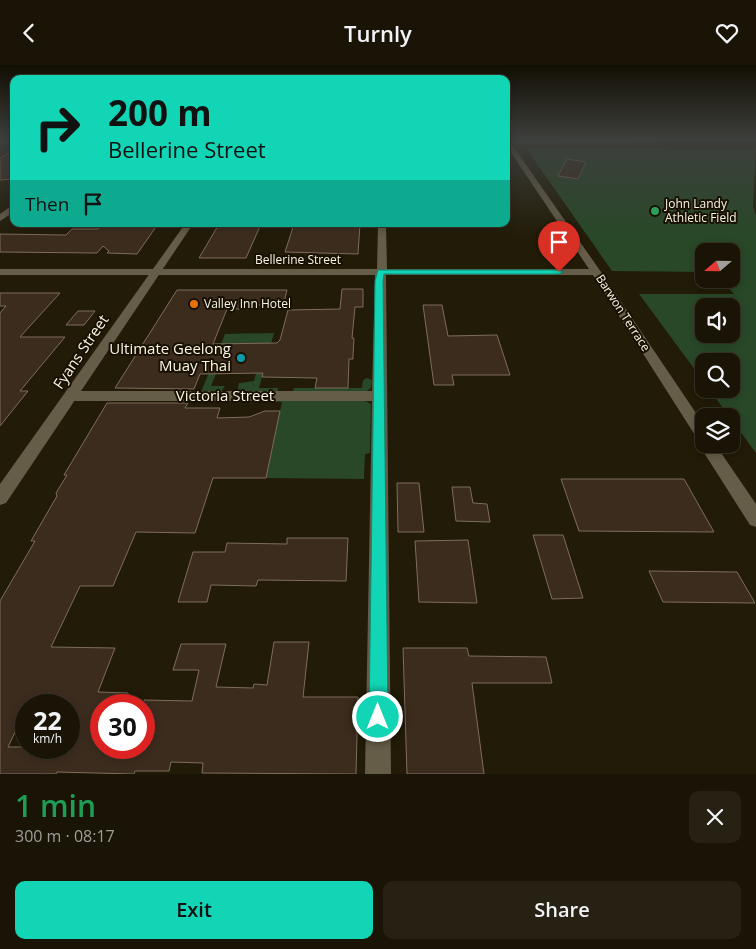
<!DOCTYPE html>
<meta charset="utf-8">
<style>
:root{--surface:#191405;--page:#262113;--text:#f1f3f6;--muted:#9f9e9a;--line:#373327;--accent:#11d5b4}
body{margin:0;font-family:"Open Sans",sans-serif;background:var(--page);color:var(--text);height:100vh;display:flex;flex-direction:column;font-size:19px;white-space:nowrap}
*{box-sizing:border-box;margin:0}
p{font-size:16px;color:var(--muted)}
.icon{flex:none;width:28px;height:28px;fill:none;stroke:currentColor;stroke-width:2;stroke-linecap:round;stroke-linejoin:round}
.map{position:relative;height:709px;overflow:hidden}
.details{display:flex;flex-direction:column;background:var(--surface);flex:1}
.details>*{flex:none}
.hud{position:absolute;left:10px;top:10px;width:500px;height:152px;border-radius:10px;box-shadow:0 2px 8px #0003,0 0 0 1px var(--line);background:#11d5b4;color:#111;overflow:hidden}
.needle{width:32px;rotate:250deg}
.tools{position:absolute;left:695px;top:178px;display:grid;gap:10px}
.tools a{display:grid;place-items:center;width:45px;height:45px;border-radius:10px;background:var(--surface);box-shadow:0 2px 8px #0003,0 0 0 1px var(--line);font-size:25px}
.speed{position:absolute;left:15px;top:629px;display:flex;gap:10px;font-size:25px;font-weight:700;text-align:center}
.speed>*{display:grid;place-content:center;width:65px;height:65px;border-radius:50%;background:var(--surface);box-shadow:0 2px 8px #0003,0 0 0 1px var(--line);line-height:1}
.speed small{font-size:12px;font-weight:400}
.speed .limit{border:8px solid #d22;background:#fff;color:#111}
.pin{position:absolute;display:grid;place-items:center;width:42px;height:42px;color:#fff;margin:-51px -21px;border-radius:50% 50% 50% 0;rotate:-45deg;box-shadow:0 0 5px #0007}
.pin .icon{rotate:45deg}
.me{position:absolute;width:55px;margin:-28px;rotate:0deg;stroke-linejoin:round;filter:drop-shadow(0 0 4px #0008)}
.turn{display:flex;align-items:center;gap:18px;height:105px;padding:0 15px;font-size:22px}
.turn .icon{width:65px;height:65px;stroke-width:2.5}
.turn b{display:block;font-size:35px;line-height:42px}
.then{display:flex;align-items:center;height:48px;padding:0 15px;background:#0003;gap:10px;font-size:19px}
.round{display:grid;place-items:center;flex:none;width:52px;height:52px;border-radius:10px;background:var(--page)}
.head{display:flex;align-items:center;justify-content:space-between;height:85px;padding:0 15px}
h1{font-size:30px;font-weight:600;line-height:38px;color:#1e9e55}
.cta{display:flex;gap:10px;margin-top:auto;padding:10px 15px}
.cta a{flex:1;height:58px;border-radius:10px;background:var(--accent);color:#111;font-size:20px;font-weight:600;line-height:58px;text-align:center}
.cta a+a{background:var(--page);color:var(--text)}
header{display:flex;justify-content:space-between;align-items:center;height:65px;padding:0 15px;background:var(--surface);font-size:22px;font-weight:600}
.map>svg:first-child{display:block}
.green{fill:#284828;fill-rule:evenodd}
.building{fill:#3c2c1e;stroke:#7f6d5c;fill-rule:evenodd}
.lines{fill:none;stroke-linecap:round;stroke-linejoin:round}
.minor{fill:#655d48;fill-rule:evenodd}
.tertiary{fill:#655d48;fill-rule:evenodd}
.secondary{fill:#655d48;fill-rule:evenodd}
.route{fill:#11d5b4;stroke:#0b8a75}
.leisure-dot{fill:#2e9e5b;stroke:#181101;stroke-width:2}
.food-dot{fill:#e8710a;stroke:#181101;stroke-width:2}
.culture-dot{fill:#0f9aa8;stroke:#181101;stroke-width:2}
.labels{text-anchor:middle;stroke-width:4;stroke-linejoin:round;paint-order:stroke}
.far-poi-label{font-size:12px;fill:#f9f4e8;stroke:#181101;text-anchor:start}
.far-street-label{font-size:12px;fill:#f9f4e8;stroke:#181101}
.poi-label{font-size:15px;fill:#f9f4e8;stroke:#181101;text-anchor:end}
.street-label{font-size:15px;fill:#f9f4e8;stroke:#181101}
</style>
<header><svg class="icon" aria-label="back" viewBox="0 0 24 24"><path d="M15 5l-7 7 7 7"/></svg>Turnly<svg class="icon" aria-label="heart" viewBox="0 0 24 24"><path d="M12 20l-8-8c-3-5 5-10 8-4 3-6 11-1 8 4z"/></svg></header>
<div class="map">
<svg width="756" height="709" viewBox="0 0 756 709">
<rect width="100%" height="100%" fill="#211b07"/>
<g class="green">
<path d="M756,82L753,141L756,151V388L731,354V351H729L709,324H731V296H704V317L639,229H734L720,214H731V186H704V207L612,206L526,83L752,84ZM704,241H731V269H704Z"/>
<path d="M274,268L259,323H278V326L237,327L239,318L254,316L264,278L228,279L211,321H225L221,327H201L225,269Z"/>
<path d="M367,313L372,315L371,323L366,327L293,326L294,323H362L363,315Z"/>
<path d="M312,333L316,336C332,334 356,329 371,339L370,388L365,389L364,414L266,413L282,337L257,336Z"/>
</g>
<g class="building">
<path d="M14,85V114L0,115V93Z"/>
<path d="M567,94L586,97L578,114L558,111Z"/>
<path d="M102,159H158L137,189L107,188L109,186L103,181L97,188L0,187V169L66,170L72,164H98Z"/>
<path d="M219,159H261L246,193H199Z"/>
<path d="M294,159H360L358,189L285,187Z"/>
<path d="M342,224H363V242H355L352,273H354L353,290V294H349L348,323H315L317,313L262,312L263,308L200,309L194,324L115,323L177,225H287L283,241L255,240L254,244H227L213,279L277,278L280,275L288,245L340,244Z"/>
<path d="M0,228H60L20,272H65L20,326H28L0,361V248L6,241H0Z"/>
<path d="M423,240H442L448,271L497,270L510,310H452L454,320H434Z"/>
<path d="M78,246H95L84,260H66Z"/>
<path d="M107,338H188L185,343H220L217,353L249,352L265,346H280L266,413H213L195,468L136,467L113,521H80L51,582L115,583L98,627L128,628V640H101V682H144V635L192,636L199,605H173L181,579H226L216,622L253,623L254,619L267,620L274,577H309L303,632H358L356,709L202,708L203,698L171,697L169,706H135L134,709L57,707L56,709H0V536L35,476H31L57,431L56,428L67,410H64ZM26,640H69V682H8L26,644Z"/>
<path d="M561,414H684L714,467L579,466Z"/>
<path d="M397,418H419L424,467H398Z"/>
<path d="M452,422H470L473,438L487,439L490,457L456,456Z"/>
<path d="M533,470H563L583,533L552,534Z"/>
<path d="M287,473H348L346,516L258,515L256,521L211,520L207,537H178L193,487H225L227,478L287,479Z"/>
<path d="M468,475L477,538L419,537L415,476Z"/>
<path d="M649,506L737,507L755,538L663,537Z"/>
<path d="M403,583H467L469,591L546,592L552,618H472L484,709H407Z"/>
</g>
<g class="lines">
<g class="minor">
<path d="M691,74L693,77L506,79L507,75Z"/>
<path d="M11,141H14V147L0,156V149Z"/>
<path d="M378,159H386L387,204H596L601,207L596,210H386L391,709H365L372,336H72L67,335L65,331L67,327L72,326H372L375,210H0V204H377Z"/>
</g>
<g class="tertiary">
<path d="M506,74H508L601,207L704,360V379H715L756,439V462L750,460L701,383L700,378L591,207L506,80Z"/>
<rect x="0" y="75" width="14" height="4"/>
</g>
<path class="secondary" d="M185,159H193L6,438L0,440V419Z"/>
</g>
<linearGradient id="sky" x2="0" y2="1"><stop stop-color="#120f04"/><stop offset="0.43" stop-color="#3d3f3c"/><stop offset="1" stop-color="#3d3f3c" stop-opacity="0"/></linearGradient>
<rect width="756" height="173" fill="url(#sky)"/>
<path class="route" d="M378,205H559L563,207L559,209H384L383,216L388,652L385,658L378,661L372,658L369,652L375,216Z"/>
<circle class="leisure-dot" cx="655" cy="146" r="5"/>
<circle class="food-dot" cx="194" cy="239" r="5"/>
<circle class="culture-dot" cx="241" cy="293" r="5"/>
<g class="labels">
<g class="far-poi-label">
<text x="665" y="143">John Landy<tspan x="665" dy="14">Athletic Field</tspan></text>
<text x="204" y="243">Valley Inn Hotel</text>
</g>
<g class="far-street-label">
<text x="298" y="199">Bellerine Street</text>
<text transform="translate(623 248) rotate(57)" y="4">Barwon Terrace</text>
</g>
<g class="poi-label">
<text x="231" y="289">Ultimate Geelong<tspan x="231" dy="17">Muay Thai</tspan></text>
</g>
<g class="street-label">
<text transform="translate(81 287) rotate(-56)" y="5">Fyans Street</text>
<text x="225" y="336">Victoria Street</text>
</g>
</g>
</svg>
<div class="tools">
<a><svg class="needle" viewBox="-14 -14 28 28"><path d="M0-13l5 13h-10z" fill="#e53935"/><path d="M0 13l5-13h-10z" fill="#9f9e9a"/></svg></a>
<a><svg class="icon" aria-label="sound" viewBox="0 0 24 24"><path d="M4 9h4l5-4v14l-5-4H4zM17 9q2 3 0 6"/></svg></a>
<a><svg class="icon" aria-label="search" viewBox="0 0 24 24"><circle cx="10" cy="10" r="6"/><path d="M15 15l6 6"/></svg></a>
<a><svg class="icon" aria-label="layers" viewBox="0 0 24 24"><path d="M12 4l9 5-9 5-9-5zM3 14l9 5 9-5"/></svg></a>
</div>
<div class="speed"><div>22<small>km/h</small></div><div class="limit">30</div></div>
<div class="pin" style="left:559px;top:207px;background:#d93025"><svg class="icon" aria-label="arrive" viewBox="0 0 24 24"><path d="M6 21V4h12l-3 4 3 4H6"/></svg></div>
<svg class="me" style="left:378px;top:652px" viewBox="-20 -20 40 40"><circle r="17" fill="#11d5b4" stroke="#fff" stroke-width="3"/><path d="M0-11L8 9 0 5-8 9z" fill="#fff"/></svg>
<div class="hud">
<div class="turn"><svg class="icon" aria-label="right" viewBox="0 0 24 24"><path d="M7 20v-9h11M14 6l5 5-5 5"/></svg><div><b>200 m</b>Bellerine Street</div></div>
<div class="then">Then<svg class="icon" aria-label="arrive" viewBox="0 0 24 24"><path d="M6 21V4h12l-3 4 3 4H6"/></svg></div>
</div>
</div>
<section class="details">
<div class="head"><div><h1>1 min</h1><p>300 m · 08:17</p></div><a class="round"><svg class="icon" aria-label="close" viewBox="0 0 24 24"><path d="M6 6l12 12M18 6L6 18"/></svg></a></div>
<div class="cta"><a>Exit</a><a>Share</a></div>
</section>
